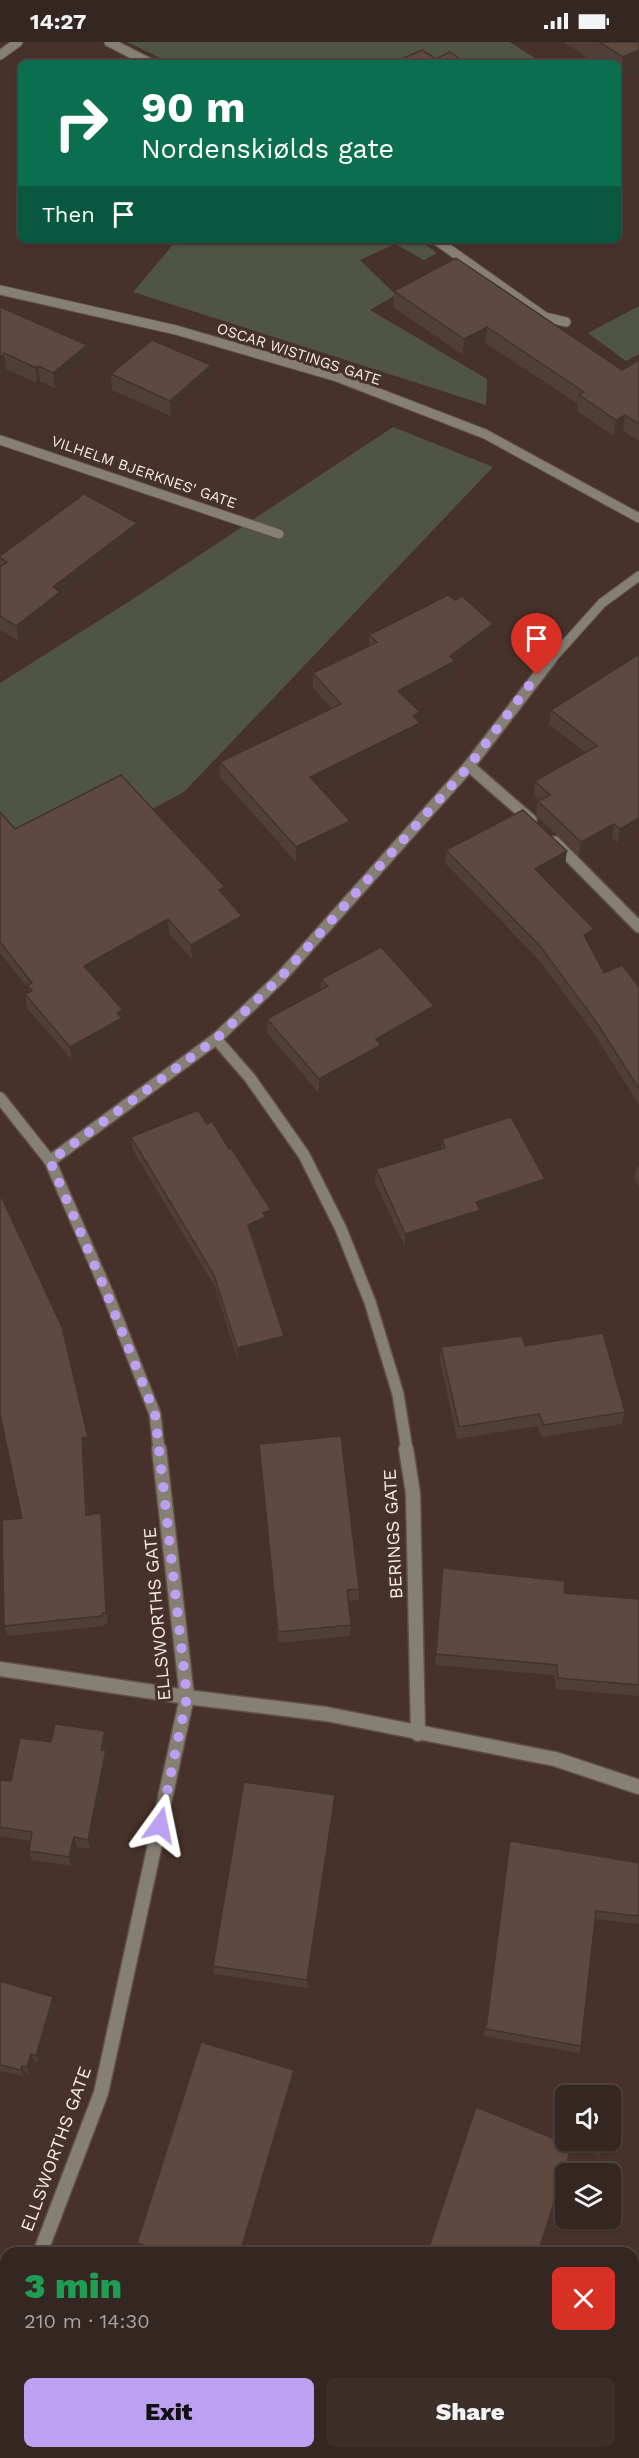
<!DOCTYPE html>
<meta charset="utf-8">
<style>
:root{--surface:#342620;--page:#3c2e29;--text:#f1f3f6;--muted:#a9a5a5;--line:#4e433e;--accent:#bca0f2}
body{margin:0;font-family:"Work Sans",sans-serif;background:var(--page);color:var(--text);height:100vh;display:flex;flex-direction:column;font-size:22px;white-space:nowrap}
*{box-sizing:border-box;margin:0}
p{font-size:20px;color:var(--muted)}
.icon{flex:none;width:33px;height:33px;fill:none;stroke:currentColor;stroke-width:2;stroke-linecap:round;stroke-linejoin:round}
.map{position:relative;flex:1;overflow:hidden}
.details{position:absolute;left:0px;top:2205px;width:639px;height:212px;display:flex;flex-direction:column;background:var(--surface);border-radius:18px 18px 0 0;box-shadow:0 2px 4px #0004,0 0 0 2px var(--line)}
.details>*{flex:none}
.top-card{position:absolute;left:18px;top:18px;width:603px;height:183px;border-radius:9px;box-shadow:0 2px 4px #0004,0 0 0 2px var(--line);background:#0b6e4f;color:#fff;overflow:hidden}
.controls{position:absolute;left:555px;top:2043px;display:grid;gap:12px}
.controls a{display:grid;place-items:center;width:66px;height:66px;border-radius:9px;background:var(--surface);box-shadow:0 2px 4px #0004,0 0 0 2px var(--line);font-size:30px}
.pin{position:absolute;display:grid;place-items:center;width:51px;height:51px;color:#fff;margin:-62px -26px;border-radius:50% 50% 50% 0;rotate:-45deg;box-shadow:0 0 6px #0007}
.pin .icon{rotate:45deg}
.me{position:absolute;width:66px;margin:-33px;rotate:12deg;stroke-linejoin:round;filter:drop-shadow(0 0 4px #0008)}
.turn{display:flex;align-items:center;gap:21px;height:126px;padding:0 24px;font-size:27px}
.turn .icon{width:78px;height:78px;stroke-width:2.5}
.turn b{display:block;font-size:42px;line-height:51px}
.then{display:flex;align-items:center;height:57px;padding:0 24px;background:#0003;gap:12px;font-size:22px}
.round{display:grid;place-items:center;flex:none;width:63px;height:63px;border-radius:9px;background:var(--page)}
.headline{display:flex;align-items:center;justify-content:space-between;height:102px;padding:0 24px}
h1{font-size:36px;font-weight:800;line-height:45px;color:#1e9e55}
.cta{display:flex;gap:12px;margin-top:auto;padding:12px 24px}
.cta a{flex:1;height:69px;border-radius:9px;background:var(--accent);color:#111;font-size:24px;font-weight:800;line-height:69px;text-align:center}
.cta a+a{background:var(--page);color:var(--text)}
.status{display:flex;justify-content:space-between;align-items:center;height:42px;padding:0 30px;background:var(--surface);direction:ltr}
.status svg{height:16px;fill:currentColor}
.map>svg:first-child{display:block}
.green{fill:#505444}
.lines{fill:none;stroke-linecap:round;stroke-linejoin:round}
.service-casing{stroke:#625048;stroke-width:11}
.minor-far2-casing{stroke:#625048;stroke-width:11}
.minor-far1-casing{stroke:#625048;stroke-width:14}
.minor-casing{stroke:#625048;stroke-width:17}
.tertiary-casing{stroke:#625048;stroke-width:11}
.service{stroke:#867f73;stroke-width:9}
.minor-far2{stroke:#867f73;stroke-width:9}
.minor-far1{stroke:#867f73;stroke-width:11}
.minor{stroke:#867f73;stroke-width:14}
.tertiary{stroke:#867f73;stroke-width:9}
.wall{fill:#513f37}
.shaded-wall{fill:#42332d}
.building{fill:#5e4940;stroke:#42332d;stroke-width:1.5}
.route{stroke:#bca0f2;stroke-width:10;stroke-dasharray:0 18}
.labels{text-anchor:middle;stroke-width:6;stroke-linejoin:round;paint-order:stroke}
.far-street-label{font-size:15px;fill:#f8ebe6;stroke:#46322a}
.street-label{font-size:18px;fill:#f8ebe6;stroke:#46322a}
</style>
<div class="status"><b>14:27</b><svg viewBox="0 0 49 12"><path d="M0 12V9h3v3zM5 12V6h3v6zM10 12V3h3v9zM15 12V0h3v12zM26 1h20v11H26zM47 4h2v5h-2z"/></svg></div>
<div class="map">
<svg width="639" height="2416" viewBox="0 0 639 2416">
<rect width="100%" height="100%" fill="#46322a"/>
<g class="green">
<path d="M127,0H510L542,21H171Z"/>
<path d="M177,198H419L437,211L424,218L395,202L360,218L396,253L370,268L487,337L486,363L133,250Z"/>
<path d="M639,264V312L626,319L588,291Z"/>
<path d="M393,385L493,425L184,750L0,849V641L133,557Z"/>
<path d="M298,2411L435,2410L447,2416H296Z"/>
</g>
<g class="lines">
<g class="service-casing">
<g id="service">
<path d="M109,0L150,21"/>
<path d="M436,198L545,275L566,280"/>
</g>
</g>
<g class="minor-far2-casing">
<g id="minor-far2">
<path d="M0,248L176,288L337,335L485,392L639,476"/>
<path d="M0,398L279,492"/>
<path d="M550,619L602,561L639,534"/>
</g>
</g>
<g class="minor-far1-casing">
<g id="minor-far1">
<path d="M469,724L531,778"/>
<path d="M555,800L639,885"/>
<path d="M216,997L250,1036L304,1113L341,1187L370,1260L398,1352L407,1408"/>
<path d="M0,1056L50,1119L107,1250L155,1372L159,1408"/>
<path d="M50,1119L216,997L281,935L469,724L551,617"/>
</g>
</g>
<g class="minor-casing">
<g id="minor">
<path d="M406,1407L413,1451L418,1692"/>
<path d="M0,1627L187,1655L326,1672L555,1717L639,1745"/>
<path d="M40,2211L101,2051L187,1655L159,1407"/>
<path d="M0,2307L6,2294"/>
</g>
</g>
<g class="tertiary-casing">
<path id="tertiary" d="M0,13L18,0"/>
</g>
<use href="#service" class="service"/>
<use href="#minor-far2" class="minor-far2"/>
<use href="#minor-far1" class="minor-far1"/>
<use href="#minor" class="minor"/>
<use href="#tertiary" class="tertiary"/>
</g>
<g class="wall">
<path d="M564,0H639L620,37L618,36V21H595Z"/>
<path d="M394,249L622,328L639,318V399L623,389L614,394L577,369L578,362L485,301L463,313L393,265Z"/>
<path d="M0,265L89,318L55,346L40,339L37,341L6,327L0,332Z"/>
<path d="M211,323V339L171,374L112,348L111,332Z"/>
<path d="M138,496L61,556L62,565L19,599L0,588V514Z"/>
<path d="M369,593L492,598L455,625L454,634L408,659L420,681L419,696L319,746L350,793L296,820L220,735V720L331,666L313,646V631L369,604Z"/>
<path d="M639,612V789L618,801L612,796L579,814L536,773L538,759L539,758L534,753L535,739L585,710L549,682L551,668Z"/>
<path d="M0,770L15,787L226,856L242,874L243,888L192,917L169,891L93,934L125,982H123L124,990L72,1018L27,966L25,952L29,951L28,946L0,911Z"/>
<path d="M446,808L565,822L543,835L594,887L592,899L589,902L604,931L639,945V1063L595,993L538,917L445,821Z"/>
<path d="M321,937L433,979L381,1007V1017L319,1051L267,991V977L321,948Z"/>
<path d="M207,1082L229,1107L271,1168V1180L266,1182V1188L251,1194L284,1294L285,1306L238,1318L215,1245L133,1108L131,1095Z"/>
<path d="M442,1097L545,1137L543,1151L479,1172L478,1182L405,1205L375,1140L376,1127L441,1107Z"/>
<path d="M637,1124H639V1146L634,1136Z"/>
<path d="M525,1304L625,1370L622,1382L542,1395L537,1384L457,1397L440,1318L441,1305Z"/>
<path d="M88,1395L90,1407L84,1408L88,1473L103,1483L108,1582H104V1584L8,1594L4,1584L22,1476Z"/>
<path d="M259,1402L359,1547V1558L348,1559L351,1583L350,1594L278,1601Z"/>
<path d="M441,1538L564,1551L639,1557V1654L556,1647L554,1633L435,1623Z"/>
<path d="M107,1699L105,1708H106L109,1718L90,1807L77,1805L71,1824L32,1818L29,1809L31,1799L0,1794V1738L11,1739L51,1700Z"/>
<path d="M335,1763L308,1946L214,1932L213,1924Z"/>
<path d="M510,1799L639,1821V1882L595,1877L581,2004L579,2011L484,1994Z"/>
<path d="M0,1939L55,1962L39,2020L34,2019L30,2032L25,2030L24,2034L0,2029Z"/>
<path d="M294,2028L295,2035L146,2209L139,2206L137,2201Z"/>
<path d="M566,2056V2098H605L599,2114L553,2095Z"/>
</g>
<g class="shaded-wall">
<path d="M639,8V30L620,37L623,15Z"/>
<path d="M487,285L485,301L463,313L464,297Z"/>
<path d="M87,303L89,318L55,346L53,331Z"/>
<path d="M4,311L6,327L0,332V315Z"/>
<path d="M211,323V339L171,374L170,359Z"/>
<path d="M38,324L40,339L37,341L36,326Z"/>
<path d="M625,373L623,389L614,394L616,378Z"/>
<path d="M137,481L138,496L61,556L62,565L19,599L16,584L53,545Z"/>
<path d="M493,582L492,598L455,625L454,634L398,664V649L450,614Z"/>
<path d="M420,670L419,696L310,750V735Z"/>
<path d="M639,776V789L618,801L620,787Z"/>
<path d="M350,779V793L296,820V805Z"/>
<path d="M614,782L612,796L579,814L581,800Z"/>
<path d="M567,809L565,822L534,840L535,827Z"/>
<path d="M225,845L226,859L219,848Z"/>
<path d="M242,874L243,888L192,917L191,903Z"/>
<path d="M168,877L169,891L86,938L84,924Z"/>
<path d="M594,887L592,899L582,905L584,893Z"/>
<path d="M434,964L433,979L381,1007V1017L319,1051V1037L376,997Z"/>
<path d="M123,968L125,982H123L124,990L72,1018L70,1005L117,971Z"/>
<path d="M0,1134H1L4,1147L0,1149Z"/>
<path d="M545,1137L543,1151L479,1172L478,1182L405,1205V1192L476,1160Z"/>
<path d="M271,1168V1180L266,1182V1188L248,1196V1183L263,1171Z"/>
<path d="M284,1294L285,1306L238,1318L237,1306Z"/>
<path d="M88,1395L90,1407L84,1408L88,1484L86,1473L82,1396Z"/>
<path d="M101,1471L103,1483L108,1582L106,1571Z"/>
<path d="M105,1689L107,1699L103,1718L101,1708Z"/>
<path d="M106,1708L109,1718L90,1807L88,1798Z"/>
<path d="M335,1753V1763L308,1946L307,1938Z"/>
<path d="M74,1795L77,1805L71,1824L69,1815Z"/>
<path d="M53,1955L55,1962L39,2020L36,2014Z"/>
<path d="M31,2012L34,2019L30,2032L27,2025Z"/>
<path d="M22,2024L25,2030L24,2034L21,2028Z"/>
<path d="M294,2028L295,2035L242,2211H240Z"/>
<path d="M172,2410H175L173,2416H170Z"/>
</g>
<g class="building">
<path d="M599,0H639V8L623,15Z"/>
<path d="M422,8L436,17L450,10L466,21H392Z"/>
<path d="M456,216L622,328L639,318V382L625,373L616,378L579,353L584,350L487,285L464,297L394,249Z"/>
<path d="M0,265L87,303L53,331L38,324L36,326L4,311L0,315Z"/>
<path d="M152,298L211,323L170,359L111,332Z"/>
<path d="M84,452L137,481L53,545L60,550L16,584L0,574V525L7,520L0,516V514Z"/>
<path d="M448,553L455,558L462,554L493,582L450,614L455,619L398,649L420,670L413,674L420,681L310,735L350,779L296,805L220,720L341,662L313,631L377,600L369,593Z"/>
<path d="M639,612V776L620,787L614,782L581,800L538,759L550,753L535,739L597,704L551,668Z"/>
<path d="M121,733L225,845L219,848L242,874L191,903L168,877L84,924L123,968L117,971L122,976L70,1005L25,952L32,949L27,943L32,941L0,900V770L15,787Z"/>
<path d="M523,768L567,809L535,827L594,887L584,893L604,931L622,923L639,945V1047L597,981L540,904L446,808Z"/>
<path d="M381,905L434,964L376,997L381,1003L319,1037L267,977L328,944L321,937Z"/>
<path d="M198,1068L207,1082L212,1079L229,1107L231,1106L271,1168L263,1171L266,1175L248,1183L284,1294L237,1306L214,1233L131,1095Z"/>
<path d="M511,1075L545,1137L476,1160L480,1168L405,1192L376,1127L445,1106L442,1097Z"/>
<path d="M0,1152L62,1285L88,1395L82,1396L86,1473L101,1471L106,1571H102V1574L4,1584L2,1478L22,1476L0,1372Z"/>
<path d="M603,1291L625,1370L544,1383L539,1372L459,1385L441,1305L522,1294L525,1304Z"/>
<path d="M341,1394L359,1547L347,1548L351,1583L278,1590L259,1402Z"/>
<path d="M443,1526L565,1539L564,1551L639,1557V1643L558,1636L557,1623L436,1612Z"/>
<path d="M55,1682L105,1689L101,1708H106L88,1798L74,1795L69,1815L29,1809L32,1790L0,1785V1738L11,1739L20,1696L51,1700Z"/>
<path d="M244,1740L335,1753L307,1938L213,1924Z"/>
<path d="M510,1799L639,1821V1874L596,1869L581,2004L486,1987Z"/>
<path d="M0,1939L53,1955L36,2014L31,2012L27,2025L22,2024L21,2028L0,2023Z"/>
<path d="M201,2000L294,2028L240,2211H144L147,2204L137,2201Z"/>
<path d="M570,2042L599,2054H567Z"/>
<path d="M566,2057V2096L555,2092Z"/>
<path d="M610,2058L618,2061L610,2082Z"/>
<path d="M476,2065L572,2104L538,2211H427Z"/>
<path d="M571,2098H605L600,2111Z"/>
<path d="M56,2410H172L170,2416H54Z"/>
</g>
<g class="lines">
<path class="route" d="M160,1783L187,1655L155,1372L106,1250L50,1119L216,997L281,935L469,724L537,633"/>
</g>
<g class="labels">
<g class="far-street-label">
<text transform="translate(299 312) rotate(18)" y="5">OSCAR WISTINGS GATE</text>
<text transform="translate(144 430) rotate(19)" y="5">VILHELM BJERKNES' GATE</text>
</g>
<g class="street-label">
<text transform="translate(393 1492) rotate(-93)" y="6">BERINGS GATE</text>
<text transform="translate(157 1572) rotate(-95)" y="6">ELLSWORTHS GATE</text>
<text transform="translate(56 2107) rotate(-70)" y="6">ELLSWORTHS GATE</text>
</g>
</g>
</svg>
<div class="controls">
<a><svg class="icon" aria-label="sound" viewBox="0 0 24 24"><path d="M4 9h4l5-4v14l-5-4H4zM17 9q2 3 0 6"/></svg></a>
<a><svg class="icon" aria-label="layers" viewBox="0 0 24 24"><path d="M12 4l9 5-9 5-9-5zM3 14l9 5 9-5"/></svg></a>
</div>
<div class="pin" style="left:537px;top:633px;background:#d93025"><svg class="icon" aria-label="arrive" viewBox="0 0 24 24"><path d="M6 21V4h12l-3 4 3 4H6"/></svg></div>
<svg class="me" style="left:160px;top:1783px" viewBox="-20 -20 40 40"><path d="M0-17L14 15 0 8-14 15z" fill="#bca0f2" stroke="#fff" stroke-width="4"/></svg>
<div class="top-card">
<div class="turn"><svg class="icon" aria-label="right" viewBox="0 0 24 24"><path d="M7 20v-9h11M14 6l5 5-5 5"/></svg><div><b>90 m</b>Nordenskiølds gate</div></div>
<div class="then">Then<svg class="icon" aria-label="arrive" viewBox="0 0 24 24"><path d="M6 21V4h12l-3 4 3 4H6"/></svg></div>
</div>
<section class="details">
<div class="headline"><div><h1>3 min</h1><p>210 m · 14:30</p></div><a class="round" style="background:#d93025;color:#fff"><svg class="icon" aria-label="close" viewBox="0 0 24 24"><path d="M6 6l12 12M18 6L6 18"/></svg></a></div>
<div class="cta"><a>Exit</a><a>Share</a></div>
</section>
</div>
